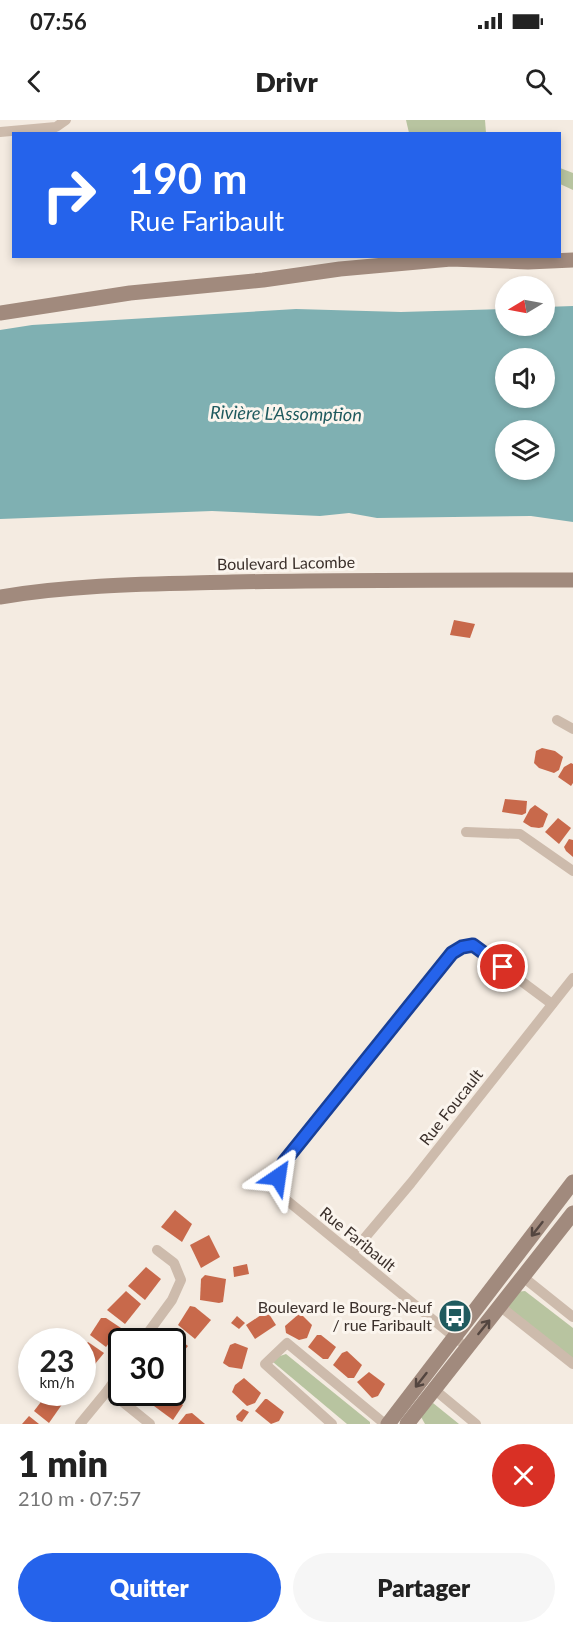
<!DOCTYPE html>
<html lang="fr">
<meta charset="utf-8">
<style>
:root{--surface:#fff;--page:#f6f6f6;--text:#222;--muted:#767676;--accent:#2563eb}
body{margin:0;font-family:Lato,sans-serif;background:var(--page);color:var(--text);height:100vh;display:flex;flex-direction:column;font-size:22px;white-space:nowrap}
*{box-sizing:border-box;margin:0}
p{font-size:20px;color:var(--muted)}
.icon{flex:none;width:33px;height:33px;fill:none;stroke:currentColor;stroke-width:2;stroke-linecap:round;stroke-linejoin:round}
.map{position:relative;height:1304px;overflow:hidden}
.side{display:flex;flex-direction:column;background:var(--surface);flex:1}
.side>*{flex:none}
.hud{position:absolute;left:12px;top:12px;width:549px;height:126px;border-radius:0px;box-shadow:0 3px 9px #0003;background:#2563eb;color:#fff;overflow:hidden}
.needle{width:39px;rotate:260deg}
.buttons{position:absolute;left:495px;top:156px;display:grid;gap:12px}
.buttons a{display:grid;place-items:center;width:60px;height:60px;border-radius:50%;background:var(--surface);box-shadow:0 3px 9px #0003;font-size:30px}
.speed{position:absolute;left:18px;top:1208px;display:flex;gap:12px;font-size:30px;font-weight:700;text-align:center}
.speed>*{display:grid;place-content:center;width:78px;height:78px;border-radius:50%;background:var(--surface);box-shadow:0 3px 9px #0003;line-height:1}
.speed small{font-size:15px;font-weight:400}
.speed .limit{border:3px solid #111;border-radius:9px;background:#fff;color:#111}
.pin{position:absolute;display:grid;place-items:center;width:51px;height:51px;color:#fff;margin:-26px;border:3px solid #fff;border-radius:50%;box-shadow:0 2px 6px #0007}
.me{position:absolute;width:66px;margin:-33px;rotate:32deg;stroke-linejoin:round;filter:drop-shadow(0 0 4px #0008)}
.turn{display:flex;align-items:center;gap:21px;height:126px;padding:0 18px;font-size:27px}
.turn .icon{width:78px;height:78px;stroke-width:2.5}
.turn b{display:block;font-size:42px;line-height:51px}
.round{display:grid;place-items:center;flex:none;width:63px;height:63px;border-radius:32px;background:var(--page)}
.overview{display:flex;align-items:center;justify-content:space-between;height:102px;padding:0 18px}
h1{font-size:36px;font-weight:800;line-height:45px}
.primary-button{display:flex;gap:12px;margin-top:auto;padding:12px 18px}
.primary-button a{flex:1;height:69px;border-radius:36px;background:var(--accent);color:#fff;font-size:24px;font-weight:800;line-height:69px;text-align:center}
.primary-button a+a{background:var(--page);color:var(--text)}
.status{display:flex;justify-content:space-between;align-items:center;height:42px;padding:0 30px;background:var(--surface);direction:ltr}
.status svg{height:16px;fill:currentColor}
header{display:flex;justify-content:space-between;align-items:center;height:78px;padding:0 18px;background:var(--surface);font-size:27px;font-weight:800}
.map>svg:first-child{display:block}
.green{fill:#b8c4a0}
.water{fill:#7fb0b2;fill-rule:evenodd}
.building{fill:#c8694b}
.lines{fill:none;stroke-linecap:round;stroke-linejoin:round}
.street{stroke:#cdbbac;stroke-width:10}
.secondary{stroke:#a18a7d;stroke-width:15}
.oneway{stroke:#544640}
.route-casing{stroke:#184099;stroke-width:15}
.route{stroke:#2563eb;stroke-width:10}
.labels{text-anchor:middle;stroke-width:6;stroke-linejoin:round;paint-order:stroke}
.street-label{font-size:16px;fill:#3b302b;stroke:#fbf5ee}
.poi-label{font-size:16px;fill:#3b302b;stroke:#fbf5ee;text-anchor:end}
.water-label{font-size:18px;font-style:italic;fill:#1f5a5e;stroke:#fbf5ee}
</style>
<div class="status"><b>07:56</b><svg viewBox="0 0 49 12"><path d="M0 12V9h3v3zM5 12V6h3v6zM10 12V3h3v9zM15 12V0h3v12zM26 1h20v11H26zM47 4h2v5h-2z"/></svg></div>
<header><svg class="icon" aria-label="back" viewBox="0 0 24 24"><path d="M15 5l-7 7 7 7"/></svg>Drivr<svg class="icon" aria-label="search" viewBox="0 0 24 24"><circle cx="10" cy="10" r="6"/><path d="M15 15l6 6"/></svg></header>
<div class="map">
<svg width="573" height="1304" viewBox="0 0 573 1304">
<rect width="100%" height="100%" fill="#f4ebe1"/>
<g class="green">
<path d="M406,0H485L486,13H409Z"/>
<path d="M560,48L573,53V70L560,64Z"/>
<path d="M525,1171L573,1208V1239L509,1188V1179L516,1172Z"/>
<path d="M286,1234L370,1302V1304H347L273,1242L277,1237Z"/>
<path d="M433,1283L459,1304H425L420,1295Z"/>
</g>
<path class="water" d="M573,186V402L531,396L377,398L349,393L320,396L212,391L0,399V210L32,205L296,189L401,192L505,189L506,206H544L545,187ZM506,238H544V278H506ZM506,310H544V350H506Z"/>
<g class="building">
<path d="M454,500L475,504L470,518L450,515Z"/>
<path d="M542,628L555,631L563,637L559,650L554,653L539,648L534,643L536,631Z"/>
<path d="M571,643L573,644V663L571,666L558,657L564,647Z"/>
<path d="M505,679L527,681L526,693L522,695L502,692Z"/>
<path d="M535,685L548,694L543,707L539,708L531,707L523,702L530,689Z"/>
<path d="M558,698L571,708L559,724L545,712Z"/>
<path d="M569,719L573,720V737L566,731L564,727Z"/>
<path d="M175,1090L192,1104L182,1122L161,1107Z"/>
<path d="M209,1115L220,1137L201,1148L190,1125Z"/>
<path d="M247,1144L249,1154L234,1157L233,1147Z"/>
<path d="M146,1147L161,1159L145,1180L128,1166Z"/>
<path d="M205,1155L226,1159L223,1182L219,1183L200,1180L201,1159Z"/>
<path d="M126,1171L141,1184L125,1204L107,1190Z"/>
<path d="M190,1186L195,1187L211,1200L195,1219L178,1205Z"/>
<path d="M264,1193L269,1194L276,1205L255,1219L246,1205Z"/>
<path d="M300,1193L312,1205L307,1218L299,1220L286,1213L285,1206Z"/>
<path d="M237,1196L245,1203L239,1209L231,1203Z"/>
<path d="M101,1198H106L121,1208L106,1227L90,1215Z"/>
<path d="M172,1214L188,1226L172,1245V1221H165Z"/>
<path d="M317,1215H321L336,1227L328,1239H323L308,1227Z"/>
<path d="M88,1222L104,1233L86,1255L82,1252V1228Z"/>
<path d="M235,1223L248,1228L242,1249L229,1247L223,1243L230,1225Z"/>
<path d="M347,1231L362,1245L354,1258H348L333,1245L342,1233Z"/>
<path d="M369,1252L385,1264L378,1276L372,1278L357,1262Z"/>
<path d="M244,1258L261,1273L255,1283L247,1286L232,1272L235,1265Z"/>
<path d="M134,1272H152L142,1281Z"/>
<path d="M170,1272L183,1285L173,1300L154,1286L162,1275Z"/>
<path d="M47,1274L63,1283L49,1303L34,1291Z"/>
<path d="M265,1279H267L284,1292L279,1301L271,1304L255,1291Z"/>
<path d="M243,1289L249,1292L242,1302L237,1300L236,1296Z"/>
<path d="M192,1293L205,1304H178L186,1294Z"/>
<path d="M29,1296L39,1304H22Z"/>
</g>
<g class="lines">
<g class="street">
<path d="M0,12L56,7L66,0"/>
<path d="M557,600L573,609"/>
<path d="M466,712L520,714L573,751"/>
<path d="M352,1133L411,1063L573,858"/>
<path d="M523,1157L573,1197"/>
<path d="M501,1187L573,1244"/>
<path d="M142,1221L172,1180L181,1160L174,1143L157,1130"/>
<path d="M459,1221L284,1078C273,1067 276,1055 284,1042L452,833L462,827L473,825L552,884"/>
<path d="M108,1270L150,1304"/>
<path d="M435,1270L476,1304"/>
<path d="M80,1304L108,1270L122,1249"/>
<path d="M332,1304L265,1244L287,1223L385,1304"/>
</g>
<g class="secondary">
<path d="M0,193L130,173L263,160L340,149L451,139L528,142L573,140"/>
<path d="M0,477C76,464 154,464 232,462C345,460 459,460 573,460"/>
<path d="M388,1304L573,1062"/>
<path d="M407,1304L573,1093"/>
</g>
</g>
<defs><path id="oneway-shaft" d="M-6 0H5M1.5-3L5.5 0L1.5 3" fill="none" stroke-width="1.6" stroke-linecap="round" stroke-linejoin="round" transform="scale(1.5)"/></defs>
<g class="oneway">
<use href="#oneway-shaft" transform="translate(537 1109) rotate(128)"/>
<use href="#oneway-shaft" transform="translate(484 1207) rotate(-51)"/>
<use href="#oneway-shaft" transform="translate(421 1260) rotate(128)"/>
</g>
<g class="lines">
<g class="route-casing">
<path id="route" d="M278,1057L284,1042L452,833L462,827L473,825L503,847"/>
</g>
<use href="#route" class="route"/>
</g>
<defs>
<g id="bus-disc" transform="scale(1.725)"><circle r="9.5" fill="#1f5a5e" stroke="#fbf5ee"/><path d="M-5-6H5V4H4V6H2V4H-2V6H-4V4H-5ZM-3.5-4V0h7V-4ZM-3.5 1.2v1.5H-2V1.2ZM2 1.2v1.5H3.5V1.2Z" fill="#fff"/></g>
</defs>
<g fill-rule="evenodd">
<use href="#bus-disc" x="455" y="1196"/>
</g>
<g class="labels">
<g class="street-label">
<text transform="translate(286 443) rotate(-1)" y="6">Boulevard Lacombe</text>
<text transform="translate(451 987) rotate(-52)" y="6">Rue Foucault</text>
<text transform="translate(358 1119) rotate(39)" y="6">Rue Faribault</text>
</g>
<g class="poi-label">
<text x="432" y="1193">Boulevard le Bourg-Neuf<tspan x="432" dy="18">/ rue Faribault</tspan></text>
</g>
<g class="water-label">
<text transform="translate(286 294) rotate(1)" y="6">Rivière L'Assomption</text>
</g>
</g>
</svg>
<div class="buttons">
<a><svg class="needle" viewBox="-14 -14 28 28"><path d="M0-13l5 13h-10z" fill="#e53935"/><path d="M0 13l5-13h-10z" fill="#767676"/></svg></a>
<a><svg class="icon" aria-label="sound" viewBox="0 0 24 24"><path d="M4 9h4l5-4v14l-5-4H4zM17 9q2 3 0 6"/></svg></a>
<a><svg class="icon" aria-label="layers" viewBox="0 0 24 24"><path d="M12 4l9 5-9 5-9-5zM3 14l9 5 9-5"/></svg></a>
</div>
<div class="speed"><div>23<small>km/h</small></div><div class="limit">30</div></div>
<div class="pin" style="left:503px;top:847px;background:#d93025"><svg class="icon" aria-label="arrive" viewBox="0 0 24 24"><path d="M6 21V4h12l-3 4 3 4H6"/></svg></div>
<svg class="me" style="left:278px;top:1057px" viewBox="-20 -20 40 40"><path d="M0-17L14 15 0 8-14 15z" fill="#2563eb" stroke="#fff" stroke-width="4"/></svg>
<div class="hud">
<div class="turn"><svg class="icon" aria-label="right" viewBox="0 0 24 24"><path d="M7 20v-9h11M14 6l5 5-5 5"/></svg><div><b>190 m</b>Rue Faribault</div></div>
</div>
</div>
<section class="side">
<div class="overview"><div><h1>1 min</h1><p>210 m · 07:57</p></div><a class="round" style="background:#d93025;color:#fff"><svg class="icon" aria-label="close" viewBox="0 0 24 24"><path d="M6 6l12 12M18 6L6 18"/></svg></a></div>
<div class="primary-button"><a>Quitter</a><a>Partager</a></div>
</section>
